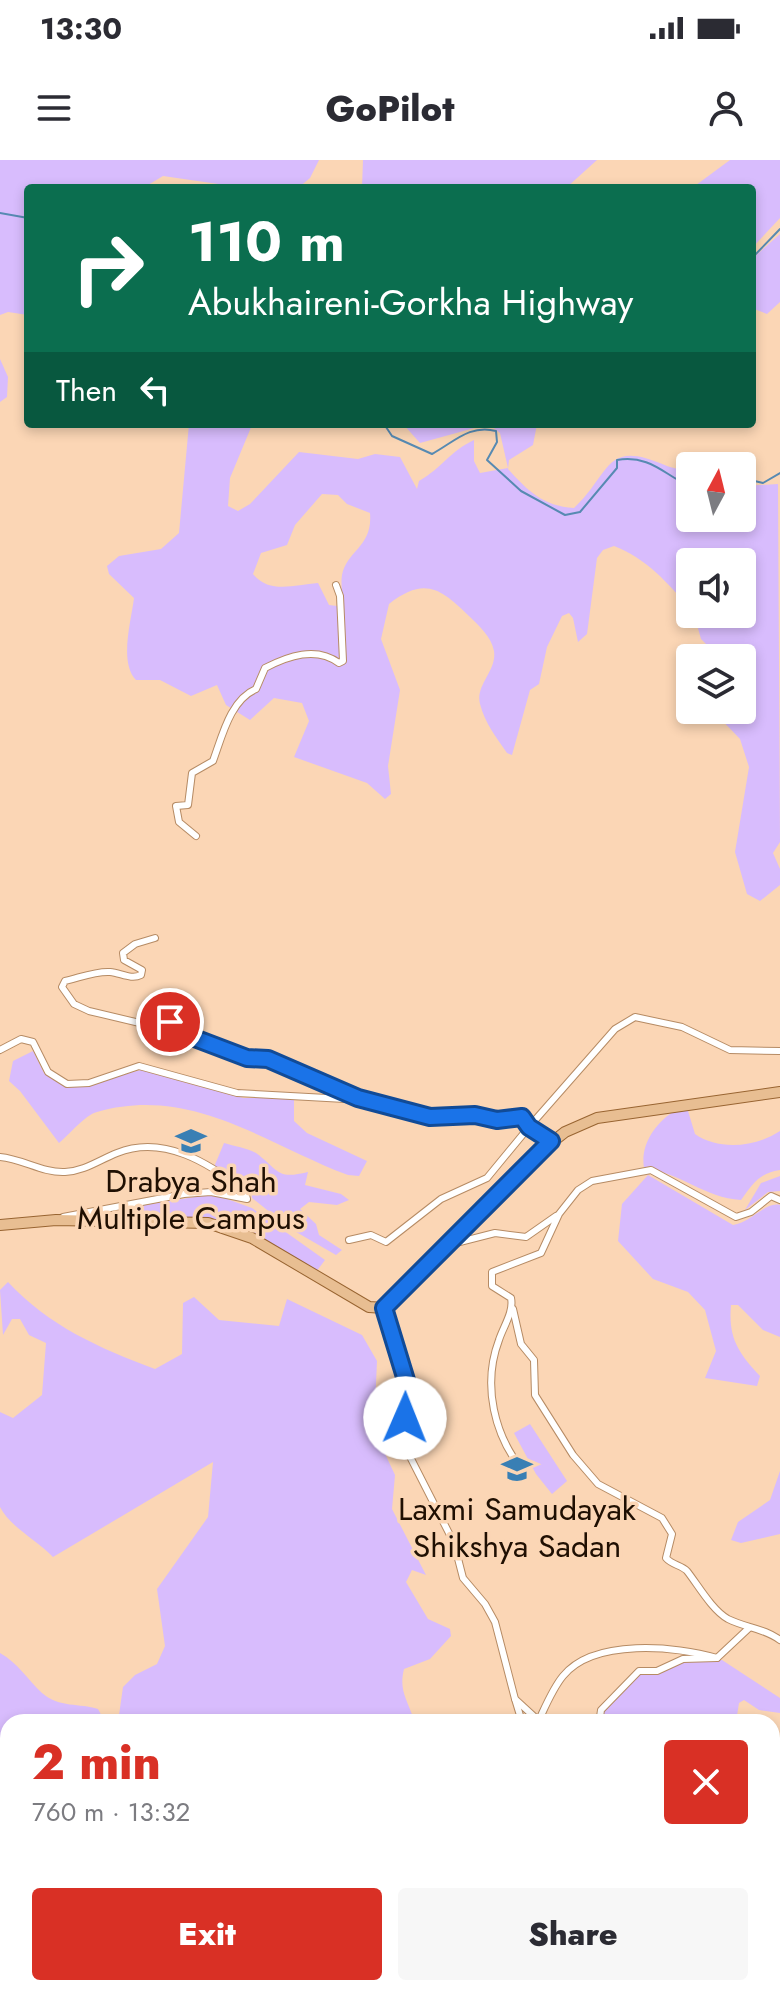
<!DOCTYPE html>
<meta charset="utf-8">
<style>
:root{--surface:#fff;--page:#f7f7f7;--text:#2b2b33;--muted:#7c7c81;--accent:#d93025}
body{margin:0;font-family:Jost,sans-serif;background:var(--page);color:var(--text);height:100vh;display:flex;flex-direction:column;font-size:30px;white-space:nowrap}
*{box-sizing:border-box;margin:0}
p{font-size:26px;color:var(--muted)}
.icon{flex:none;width:44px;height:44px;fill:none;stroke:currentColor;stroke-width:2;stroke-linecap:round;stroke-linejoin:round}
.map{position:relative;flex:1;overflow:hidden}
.side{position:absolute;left:0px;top:1554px;width:780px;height:282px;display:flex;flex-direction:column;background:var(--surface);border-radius:24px 24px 0 0;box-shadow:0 4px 12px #0003}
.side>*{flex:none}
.guide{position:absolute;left:24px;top:24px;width:732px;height:244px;border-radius:8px;box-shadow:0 4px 12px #0003;background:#0b6e4f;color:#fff;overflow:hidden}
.needle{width:52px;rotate:7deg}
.tools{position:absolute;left:676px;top:292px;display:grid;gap:16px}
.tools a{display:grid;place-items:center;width:80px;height:80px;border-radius:8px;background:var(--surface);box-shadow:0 4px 12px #0003;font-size:40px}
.pin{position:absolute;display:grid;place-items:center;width:68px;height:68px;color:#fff;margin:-34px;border:4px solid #fff;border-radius:50%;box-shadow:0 2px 8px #0007}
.me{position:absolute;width:88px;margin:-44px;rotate:1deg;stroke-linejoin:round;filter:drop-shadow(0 0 6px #0008)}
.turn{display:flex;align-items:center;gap:28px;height:168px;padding:0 32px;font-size:36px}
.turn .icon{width:104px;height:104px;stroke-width:2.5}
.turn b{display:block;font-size:56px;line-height:68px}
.then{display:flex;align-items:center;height:76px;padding:0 32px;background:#0003;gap:16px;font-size:30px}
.round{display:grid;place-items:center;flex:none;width:84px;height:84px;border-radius:8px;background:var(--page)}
.overview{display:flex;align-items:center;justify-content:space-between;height:136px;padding:0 32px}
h1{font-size:48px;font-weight:800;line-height:60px;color:var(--accent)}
.cta{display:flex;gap:16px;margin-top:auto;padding:16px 32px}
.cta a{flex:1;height:92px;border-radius:8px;background:var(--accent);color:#fff;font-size:32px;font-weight:800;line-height:92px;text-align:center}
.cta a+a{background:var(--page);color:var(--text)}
.status{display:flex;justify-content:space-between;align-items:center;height:56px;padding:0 40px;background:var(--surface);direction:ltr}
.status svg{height:22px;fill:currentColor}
header{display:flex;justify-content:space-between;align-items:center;height:104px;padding:0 32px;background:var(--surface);font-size:36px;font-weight:800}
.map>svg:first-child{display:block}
.green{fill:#d8bcfd;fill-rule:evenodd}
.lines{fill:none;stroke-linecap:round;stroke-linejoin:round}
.stream{stroke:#578ab2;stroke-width:2}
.minor-casing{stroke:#b68b64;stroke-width:8}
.primary-casing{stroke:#986431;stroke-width:12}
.minor{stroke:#fff;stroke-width:6}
.primary{stroke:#e8be92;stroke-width:10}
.route-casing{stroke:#114b97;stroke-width:20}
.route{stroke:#1a73e8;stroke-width:14}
.labels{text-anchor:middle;stroke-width:7;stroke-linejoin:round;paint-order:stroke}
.poi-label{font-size:32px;fill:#1f0f02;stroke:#fbd6b5}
</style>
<div class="status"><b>13:30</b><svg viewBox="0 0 49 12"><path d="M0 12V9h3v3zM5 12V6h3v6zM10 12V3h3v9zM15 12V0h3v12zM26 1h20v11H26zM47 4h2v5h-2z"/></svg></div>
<header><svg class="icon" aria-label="menu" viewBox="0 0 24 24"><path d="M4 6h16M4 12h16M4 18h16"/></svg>GoPilot<svg class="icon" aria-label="person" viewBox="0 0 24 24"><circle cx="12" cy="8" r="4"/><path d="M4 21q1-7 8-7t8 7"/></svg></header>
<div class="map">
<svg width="780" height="1835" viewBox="0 0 780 1835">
<rect width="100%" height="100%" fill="#fbd6b5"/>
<g class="green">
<path d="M0,0H319L310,18L298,28H246L163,16L143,28H28V155L8,152L0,155Z"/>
<path d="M363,0H597L566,28H362Z"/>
<path d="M730,0H780V58L752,88V28H692Z"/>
<path d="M780,74V142L767,154L752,148V99Z"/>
<path d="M0,199L8,217L7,237L0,242Z"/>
<path d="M189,264L252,265L230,318L228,346L238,351L250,344L299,292L358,299L375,294L400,297L417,329L419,321C442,308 450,291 474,280V301L480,313L508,308L500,273L489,264L420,283L403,264H537L533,285L509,300L508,309C528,331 543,346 574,348C612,312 604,278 667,306C675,309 683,309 690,314V358H742V326L778,324L780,682L773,693L780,709V725L760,741L747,734L735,692L749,607L740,579L713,551L742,550L747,524L742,519V498H720L701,479L694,454H742V402H690V449C667,422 647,399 614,386L603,390L597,398L587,474L578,482L573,458L569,453L562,456L547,487L539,524L530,530L512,595L507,593C496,577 485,563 480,544C475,525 497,511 494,491C491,476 479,466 469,456C441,429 425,416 389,444L381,479L400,530L388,606L391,634L385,639L367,623L294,597L309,561L302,543L274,538L250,560L226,545L217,525L191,536L160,520H136C119,502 131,462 134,438L109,414L107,406L119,396L161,389L179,373ZM322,334L338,335L347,344L370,353C373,387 347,390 342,415C340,427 345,436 337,446L329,445L318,423C294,425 269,434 253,414L261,393L287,385L295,365Z"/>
<path d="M33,891L44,913L60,922L79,925L141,910L158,911L243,938H294V961L307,973L367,1001L359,1016L348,1015C265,984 192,925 97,952C85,955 70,974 59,983L20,931L9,921L13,901Z"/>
<path d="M676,950L688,951L695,974C719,991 756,987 780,971V1010C759,1013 753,1024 741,1040C705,1038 679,1012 644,1008C640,984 656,962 676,950Z"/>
<path d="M224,983C234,986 247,988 256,993C279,1010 276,1020 308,1012L305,1025L341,1034L349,1040L337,1045L309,1042L300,1049L316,1064L319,1075L342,1090L336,1095L291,1069L252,1038L251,1030L214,1007Z"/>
<path d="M648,1015L733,1065C752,1062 766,1041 780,1045V1177L763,1170L738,1145H731C728,1177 738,1193 760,1216L757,1226L705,1218L716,1191L705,1150L688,1132L653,1119L618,1081L622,1044Z"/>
<path d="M780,1016V1031L768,1032L745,1050L761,1023Z"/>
<path d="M213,1034L252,1048L325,1100L316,1112L225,1064L200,1057L134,1061L127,1048Z"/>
<path d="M8,1122C49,1166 99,1188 155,1209L182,1194L183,1143L194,1137L219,1160L279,1166L287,1139L362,1175L377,1201L374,1270L395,1315L392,1349L426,1415L412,1410L406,1422L428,1459L450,1469L451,1476L430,1499L404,1509C399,1529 406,1538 413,1557L424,1562H118L123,1527L135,1515L157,1504L165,1486L157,1429L208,1357L213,1302L53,1397C37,1380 10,1367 0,1347V1252L13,1258L42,1235L46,1183L29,1175L20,1159H12L3,1175L0,1130Z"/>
<path d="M530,1264L567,1321L552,1334L536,1314L514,1273Z"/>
<path d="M780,1311V1374L741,1383L731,1380L738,1362L770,1340Z"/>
<path d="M0,1493C18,1503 28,1520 42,1533C59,1548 80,1543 98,1549L105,1562H8V1779L0,1786Z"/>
<path d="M722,1500L780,1538V1553L759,1550L744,1540L739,1543L736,1562H682L660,1555C645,1565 618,1566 603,1556V1550L640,1513L657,1514L684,1502Z"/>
<path d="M28,1828H140L139,1835H36Z"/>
<path d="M595,1828H658L662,1835H577Z"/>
</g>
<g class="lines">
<g class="stream">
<path d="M0,53L28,58"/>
<path d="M752,98L780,69"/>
<path d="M384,264L392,276L432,294C454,282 470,264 496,271L497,282L487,300L521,331L565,355L580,352L617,308V300C654,293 672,324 690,323"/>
<path d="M742,318L763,323L780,313"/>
</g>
<g class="minor-casing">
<g id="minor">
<path d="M196,676L179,662L176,646L188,645L192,613L213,601C222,577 230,540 256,529L265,508C288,496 316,486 339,503L343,501L340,436L336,425"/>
<path d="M155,778L135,784L123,793L124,800L142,810L141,815C131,820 121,813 110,812C95,811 79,818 65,821L62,827L74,844L89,851L144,864L170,862L197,879L247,898L268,899L298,910L358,938L430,957L475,955L497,960L522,957L529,967L615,869L635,857L682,867L730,890L780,891"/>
<path d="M0,890L21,879L33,882L48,912L67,924L89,923L139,906L237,933L363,940"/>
<path d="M0,997C23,999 42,1013 65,1012C85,1011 99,1000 117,993C163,974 209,1003 245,1031L247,1039L211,1032L184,1034L63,1057"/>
<path d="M349,1080L371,1075L386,1082L441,1039L487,1018L529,967L551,981"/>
<path d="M448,1085L495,1073L526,1077L556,1056"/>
<path d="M384,1148L409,1230L402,1281L454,1383L463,1418L485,1444L495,1462L515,1539L540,1562"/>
<path d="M513,1149L521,1184L534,1200L535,1235L573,1295L598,1324L662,1358L672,1374L666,1398C672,1405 681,1405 687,1411C698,1425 712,1450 728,1459C746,1468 764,1468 780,1480"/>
<path d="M524,1312C494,1276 482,1225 499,1180C503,1167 514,1152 511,1138L492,1126V1112L541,1093L559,1054L578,1030L592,1021L651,1010L736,1057L751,1052L771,1036L780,1040"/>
<path d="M515,1539L522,1562"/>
<path d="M539,1560C546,1545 553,1528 563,1516C594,1478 676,1486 717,1498"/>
<path d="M606,1562L600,1557L601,1550L639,1511H657L683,1499L717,1498L749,1468"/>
<path d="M772,1667L780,1670"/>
<path d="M772,1771L780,1783"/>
<path d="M495,1835L498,1828"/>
<path d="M516,1835V1828"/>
</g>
</g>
<g class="primary-casing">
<path id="primary" d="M0,1065L56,1060L208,1063L252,1078L369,1147L384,1148L533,997L565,972L597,958L780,932"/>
</g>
<use href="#minor" class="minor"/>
<use href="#primary" class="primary"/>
</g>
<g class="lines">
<g class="route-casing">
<path id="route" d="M170,862L197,879L247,898L268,899L358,938L430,957L475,955L497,960L522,957L529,967L551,981L384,1148L409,1230L405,1258"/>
</g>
<use href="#route" class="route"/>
</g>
<defs>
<g id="school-bare" transform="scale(2.4)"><path d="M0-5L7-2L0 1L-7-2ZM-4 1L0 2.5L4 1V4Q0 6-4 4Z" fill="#397fb4" stroke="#fbd6b5" stroke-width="2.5" paint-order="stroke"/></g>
</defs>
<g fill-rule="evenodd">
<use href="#school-bare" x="191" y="981"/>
<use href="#school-bare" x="517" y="1309"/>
</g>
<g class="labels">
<g class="poi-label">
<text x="191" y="1032">Drabya Shah<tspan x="191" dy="37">Multiple Campus</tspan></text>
<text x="517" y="1360">Laxmi Samudayak<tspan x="517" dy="37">Shikshya Sadan</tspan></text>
</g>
</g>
</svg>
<div class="tools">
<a><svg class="needle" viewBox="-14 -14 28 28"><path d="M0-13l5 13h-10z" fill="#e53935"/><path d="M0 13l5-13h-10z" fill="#7c7c81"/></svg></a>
<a><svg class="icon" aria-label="sound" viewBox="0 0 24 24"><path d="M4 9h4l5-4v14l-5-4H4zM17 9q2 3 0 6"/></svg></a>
<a><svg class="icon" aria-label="layers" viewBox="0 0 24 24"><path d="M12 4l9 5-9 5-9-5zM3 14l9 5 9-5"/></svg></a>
</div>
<div class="pin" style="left:170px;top:862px;background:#d93025"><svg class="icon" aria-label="arrive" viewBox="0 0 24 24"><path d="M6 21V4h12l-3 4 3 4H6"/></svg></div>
<svg class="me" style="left:405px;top:1258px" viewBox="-20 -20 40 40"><circle r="19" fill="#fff"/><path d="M0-13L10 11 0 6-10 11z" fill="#1a73e8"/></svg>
<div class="guide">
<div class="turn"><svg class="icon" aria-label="right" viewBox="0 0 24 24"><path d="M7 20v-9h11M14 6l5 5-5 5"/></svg><div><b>110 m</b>Abukhaireni-Gorkha Highway</div></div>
<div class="then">Then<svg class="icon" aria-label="left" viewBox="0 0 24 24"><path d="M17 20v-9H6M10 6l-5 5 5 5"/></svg></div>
</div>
<section class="side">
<div class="overview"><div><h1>2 min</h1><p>760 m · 13:32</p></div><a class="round" style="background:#d93025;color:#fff"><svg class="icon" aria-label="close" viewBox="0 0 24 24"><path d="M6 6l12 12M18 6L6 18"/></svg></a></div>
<div class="cta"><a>Exit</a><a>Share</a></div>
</section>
</div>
